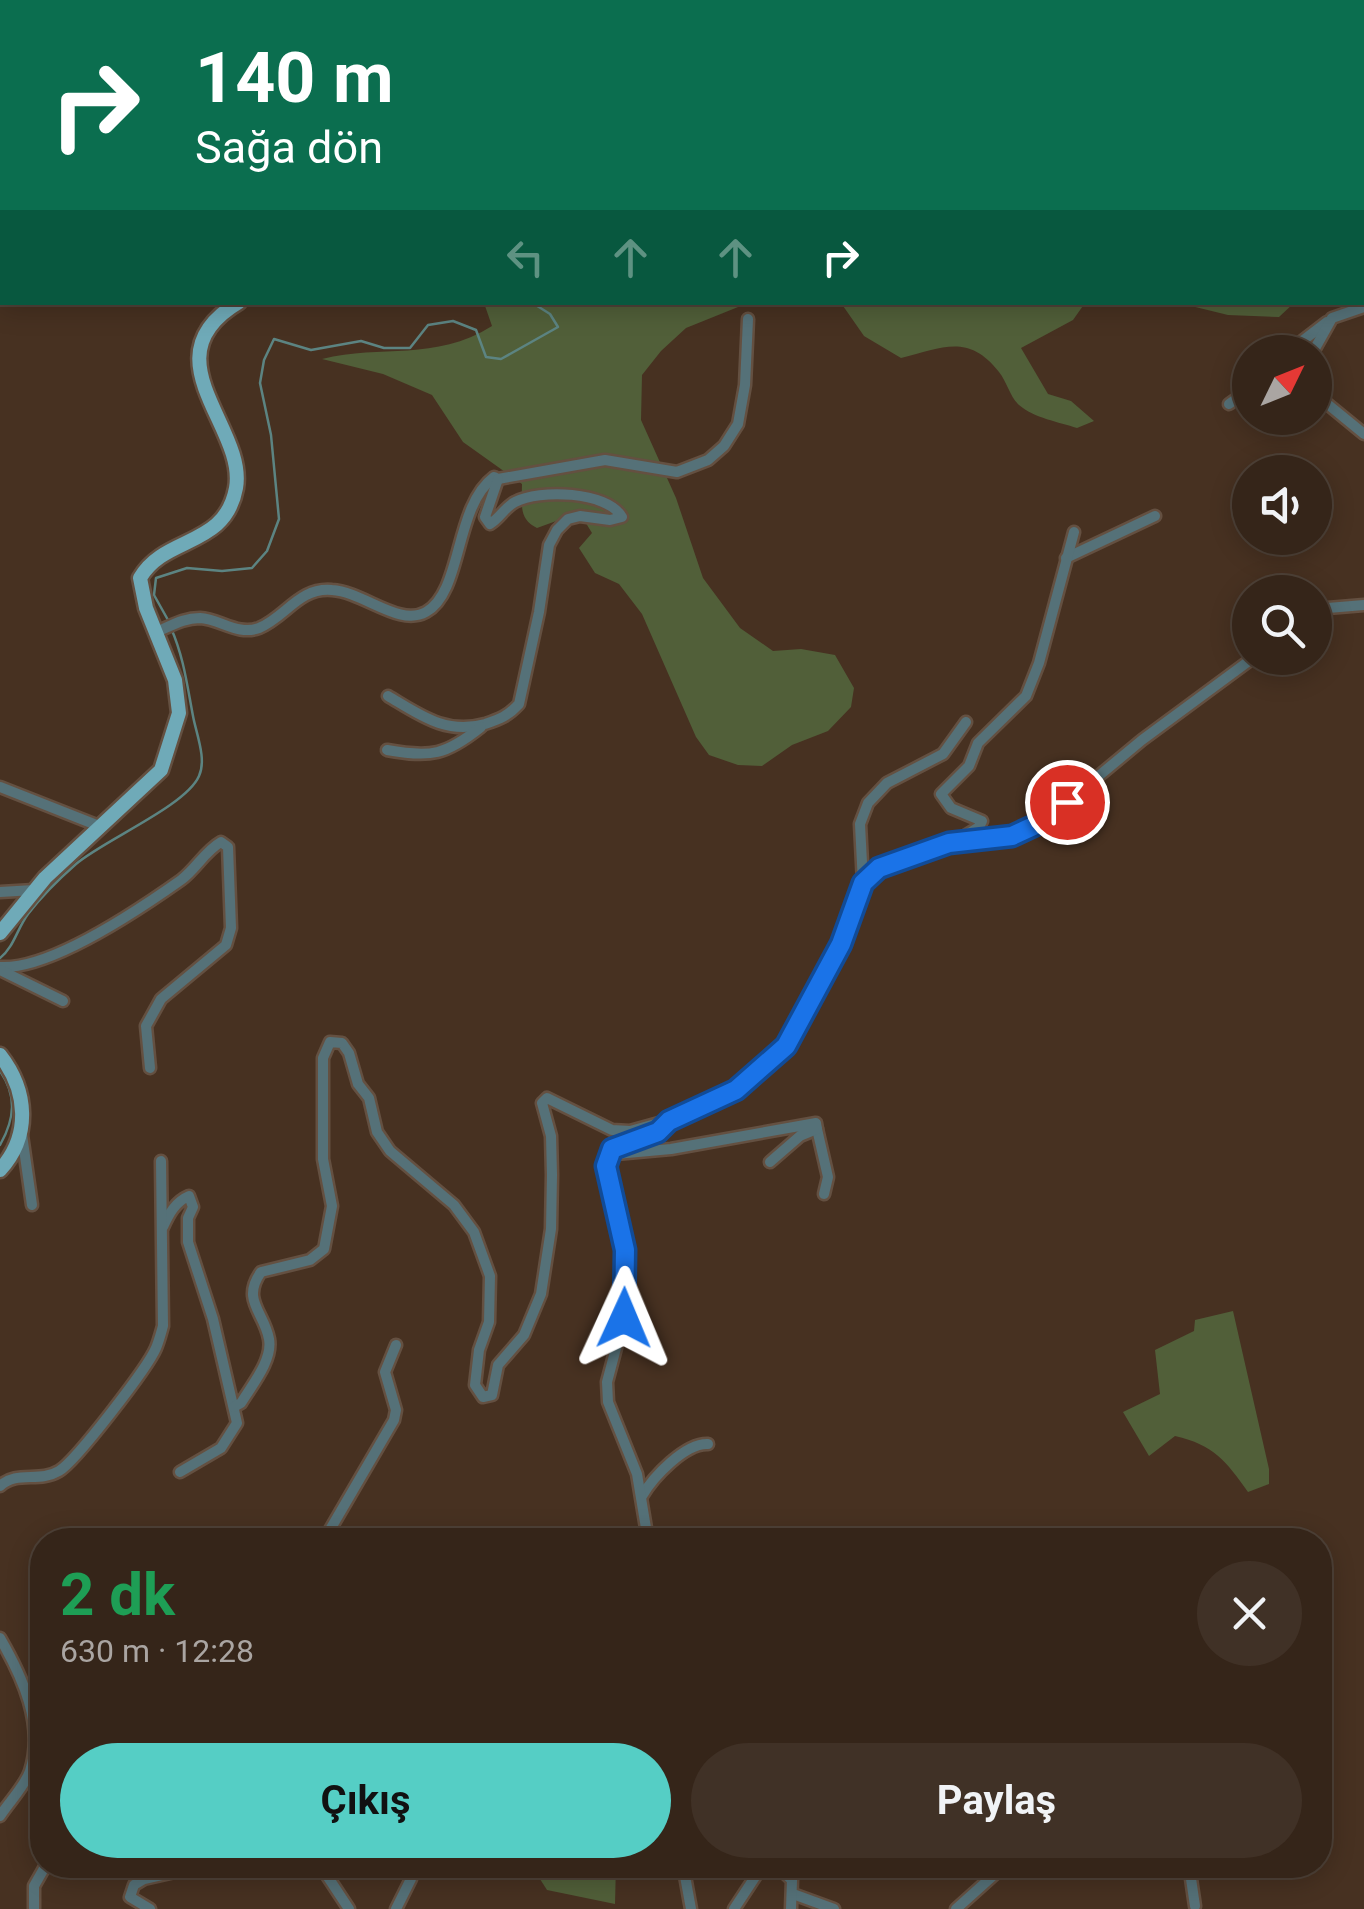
<!DOCTYPE html>
<html lang="tr">
<meta charset="utf-8">
<style>
:root{--surface:#352519;--page:#403126;--text:#f1f3f6;--muted:#aaa5a2;--line:#4f4238;--accent:#55cec5}
body{margin:0;font-family:Roboto,sans-serif;background:var(--page);color:var(--text);height:100vh;display:flex;flex-direction:column;font-size:38px;white-space:nowrap}
*{box-sizing:border-box;margin:0}
p{font-size:32px;color:var(--muted)}
.icon{flex:none;width:55px;height:55px;fill:none;stroke:currentColor;stroke-width:2;stroke-linecap:round;stroke-linejoin:round}
.map{position:relative;flex:1;overflow:hidden}
.details{position:absolute;left:30px;top:1528px;width:1302px;height:350px;display:flex;flex-direction:column;background:var(--surface);border-radius:40px;box-shadow:0 5px 25px #0003,0 0 0 2px var(--line)}
.details>*{flex:none}
.guide{position:absolute;left:0px;top:0px;width:1365px;height:305px;box-shadow:0 5px 25px #0003,0 0 0 2px var(--line);background:#0b6e4f;color:#fff;overflow:hidden}
.needle{width:65px;rotate:47deg}
.buttons{position:absolute;left:1232px;top:335px;display:grid;gap:20px}
.buttons a{display:grid;place-items:center;width:100px;height:100px;border-radius:50%;background:var(--surface);box-shadow:0 5px 25px #0003,0 0 0 2px var(--line);font-size:50px}
.pin{position:absolute;display:grid;place-items:center;width:85px;height:85px;color:#fff;margin:-42px;border:5px solid #fff;border-radius:50%;box-shadow:0 2px 10px #0007}
.me{position:absolute;width:110px;margin:-55px;rotate:1deg;stroke-linejoin:round;filter:drop-shadow(0 0 8px #0008)}
.turn{display:flex;align-items:center;gap:35px;height:210px;padding:0 30px;font-size:45px}
.turn .icon{width:130px;height:130px;stroke-width:2.5}
.turn b{display:block;font-size:70px;line-height:85px}
.lanes{display:flex;align-items:center;height:95px;padding:0 30px;background:#0003;justify-content:center;gap:50px;direction:ltr}
.lanes .off{opacity:.35}
.round{display:grid;place-items:center;flex:none;width:105px;height:105px;border-radius:52px;background:var(--page)}
.head{display:flex;align-items:center;justify-content:space-between;height:170px;padding:0 30px}
h1{font-size:60px;font-weight:700;line-height:75px;color:#1e9e55}
.button{display:flex;gap:20px;margin-top:auto;padding:20px 30px}
.button a{flex:1;height:115px;border-radius:60px;background:var(--accent);color:#111;font-size:40px;font-weight:700;line-height:115px;text-align:center}
.button a+a{background:var(--page);color:var(--text)}
.map>svg:first-child{display:block}
.green{fill:#515f39}
.lines{fill:none;stroke-linecap:round;stroke-linejoin:round}
.stream{stroke:#5c8482;stroke-width:2.5}
.minor-casing{stroke:#645041;stroke-width:15}
.major-casing{stroke:#645041;stroke-width:19}
.minor{stroke:#557178;stroke-width:10}
.major{stroke:#6faab8;stroke-width:14}
.route-casing{stroke:#114b97;stroke-width:25}
.route{stroke:#1a73e8;stroke-width:18}
</style>
<div class="map">
<svg width="1364" height="1909" viewBox="0 0 1364 1909">
<rect width="100%" height="100%" fill="#473121"/>
<g class="green">
<path d="M842,0H1364V251L1362,2H841Z"/>
<path d="M484,303H748L686,328L661,351L642,375L641,420L676,498L703,578L740,628L773,651L801,649L835,655L854,688L851,707L828,731L792,745L762,766L738,765L709,755L696,737L642,614L619,584L595,573L579,548L592,533L584,520H559L537,528C518,519 522,503 522,484L463,442L432,395L383,374L322,359C382,344 434,362 492,326Z"/>
<path d="M841,303H1085L1073,320L1021,348L1048,394L1071,401L1094,421L1077,428C1059,422 1034,418 1019,405C1010,397 1007,382 999,372C968,333 943,348 901,358L864,336Z"/>
<path d="M1179,303H1294L1279,317L1228,315Z"/>
<path d="M1233,1311L1269,1469V1484L1248,1492C1226,1461 1214,1445 1175,1436L1149,1456L1123,1412L1160,1394L1155,1350L1194,1331L1195,1320Z"/>
<path d="M531,1865H616L615,1904L547,1890Z"/>
</g>
<g class="lines">
<g class="stream">
<path d="M851,2L852,0"/>
<path d="M168,620L154,595L156,578L187,568L222,571L252,568L267,551L279,519L271,435L260,383L264,360L274,339L311,350L361,341L384,348H410L428,325L453,321L476,330L486,357L501,359L558,327L550,314L531,302"/>
<path d="M0,958C14,947 17,929 28,914C41,897 60,878 76,864C104,840 186,806 199,776C207,759 196,733 193,716C187,685 184,658 171,628"/>
<path d="M0,1071C17,1095 15,1119 0,1145"/>
</g>
<g class="minor-casing">
<g id="minor">
<path d="M226,0V2"/>
<path d="M384,2L386,0"/>
<path d="M0,67L2,68"/>
<path d="M1288,352L1327,322"/>
<path d="M1313,352L1332,318L1364,307"/>
<path d="M1315,381L1325,402L1364,434"/>
<path d="M1229,404L1250,389"/>
<path d="M1066,558L1155,516"/>
<path d="M1315,614L1328,608L1364,605"/>
<path d="M156,632C171,626 183,618 200,618C220,619 238,636 259,628C286,617 299,587 332,590C364,592 399,627 426,612C463,591 454,507 494,477L498,479L605,460L677,472L708,460L724,446L738,424L745,385L748,319"/>
<path d="M388,696C420,715 446,735 485,724C500,719 508,716 519,704L539,612L549,545L557,530L568,519L580,516L610,520L622,517C607,491 539,489 515,502C505,507 500,518 490,524L485,517L498,479"/>
<path d="M387,750C431,758 446,755 481,727"/>
<path d="M0,787L99,826"/>
<path d="M955,842L979,827L982,821L951,808L941,794L969,766L978,743L1026,696L1039,663L1074,532"/>
<path d="M863,883L860,824L868,803L887,783L943,754L966,722"/>
<path d="M0,892L34,890"/>
<path d="M0,967C50,970 140,909 181,880C196,869 205,851 221,842L228,847L231,928L226,945L161,999L146,1026L150,1068"/>
<path d="M0,970L63,1001"/>
<path d="M817,1129L828,1177L824,1194"/>
<path d="M22,1135L32,1205"/>
<path d="M611,1158L616,1154L671,1149L816,1123L817,1129L800,1136L770,1162"/>
<path d="M163,1227C169,1214 175,1202 189,1196L193,1207L188,1218V1242L213,1319L237,1423L221,1448L180,1472"/>
<path d="M234,1407L241,1403C252,1385 273,1360 269,1339C264,1312 241,1300 261,1272L310,1260L324,1249L332,1206L323,1159V1058L330,1042L342,1043L349,1053L358,1084L369,1098L377,1132L390,1151L454,1205L474,1232L490,1276L489,1322L479,1350L475,1385L483,1397L492,1395L498,1365L524,1335L541,1294L551,1229L552,1175L551,1136L542,1103L547,1098L612,1130L630,1131L677,1118L736,1091L786,1047L841,944L863,883L879,868L949,843L1012,836L1042,823L1142,740L1253,658"/>
<path d="M0,1486C17,1470 39,1483 59,1471C76,1461 148,1367 156,1348C159,1341 161,1333 163,1326L161,1161"/>
<path d="M642,1496C653,1477 685,1443 708,1444"/>
<path d="M324,1540L394,1420L396,1410L385,1372L396,1345"/>
<path d="M648,1540L637,1474L608,1402L607,1382L624,1318L625,1250L606,1166L613,1149L658,1133L666,1124"/>
<path d="M0,1638C22,1676 45,1725 30,1771C25,1786 9,1802 0,1816"/>
<path d="M320,1865L349,1909"/>
<path d="M683,1865L691,1909"/>
<path d="M1189,1865L1195,1906"/>
<path d="M793,1894L834,1909"/>
<path d="M34,1909V1886L46,1865"/>
<path d="M150,1909L130,1897L134,1885L144,1879L206,1865"/>
<path d="M396,1909L411,1879L408,1865"/>
<path d="M734,1909L759,1871L777,1866L792,1880L791,1909"/>
<path d="M956,1909L1005,1865"/>
</g>
</g>
<g class="major-casing">
<g id="major">
<path d="M684,2L685,0"/>
<path d="M0,933L45,878L161,770L179,713L175,680L146,608L140,578C165,535 225,548 236,488C247,427 146,357 239,302"/>
<path d="M0,1055C28,1091 31,1136 0,1170"/>
</g>
</g>
<use href="#minor" class="minor"/>
<use href="#major" class="major"/>
</g>
<g class="lines">
<g class="route-casing">
<path id="route" d="M624,1318L625,1250L606,1166L612,1149L658,1132L669,1121L736,1090L786,1046L841,944L863,883L879,868L949,843L1012,836L1042,822L1067,802"/>
</g>
<use href="#route" class="route"/>
</g>
</svg>
<div class="buttons">
<a><svg class="needle" viewBox="-14 -14 28 28"><path d="M0-13l5 13h-10z" fill="#e53935"/><path d="M0 13l5-13h-10z" fill="#aaa5a2"/></svg></a>
<a><svg class="icon" aria-label="sound" viewBox="0 0 24 24"><path d="M4 9h4l5-4v14l-5-4H4zM17 9q2 3 0 6"/></svg></a>
<a><svg class="icon" aria-label="search" viewBox="0 0 24 24"><circle cx="10" cy="10" r="6"/><path d="M15 15l6 6"/></svg></a>
</div>
<div class="pin" style="left:1067px;top:802px;background:#d93025"><svg class="icon" aria-label="arrive" viewBox="0 0 24 24"><path d="M6 21V4h12l-3 4 3 4H6"/></svg></div>
<svg class="me" style="left:624px;top:1318px" viewBox="-20 -20 40 40"><path d="M0-17L14 15 0 8-14 15z" fill="#1a73e8" stroke="#fff" stroke-width="4"/></svg>
<div class="guide">
<div class="turn"><svg class="icon" aria-label="right" viewBox="0 0 24 24"><path d="M7 20v-9h11M14 6l5 5-5 5"/></svg><div><b>140 m</b>Sağa dön</div></div>
<div class="lanes"><svg class="icon off" aria-label="left" viewBox="0 0 24 24"><path d="M17 20v-9H6M10 6l-5 5 5 5"/></svg><svg class="icon off" aria-label="ahead" viewBox="0 0 24 24"><path d="M12 20V5M6 11l6-6 6 6"/></svg><svg class="icon off" aria-label="ahead" viewBox="0 0 24 24"><path d="M12 20V5M6 11l6-6 6 6"/></svg><svg class="icon" aria-label="right" viewBox="0 0 24 24"><path d="M7 20v-9h11M14 6l5 5-5 5"/></svg></div>
</div>
<section class="details">
<div class="head"><div><h1>2 dk</h1><p>630 m · 12:28</p></div><a class="round"><svg class="icon" aria-label="close" viewBox="0 0 24 24"><path d="M6 6l12 12M18 6L6 18"/></svg></a></div>
<div class="button"><a>Çıkış</a><a>Paylaş</a></div>
</section>
</div>
